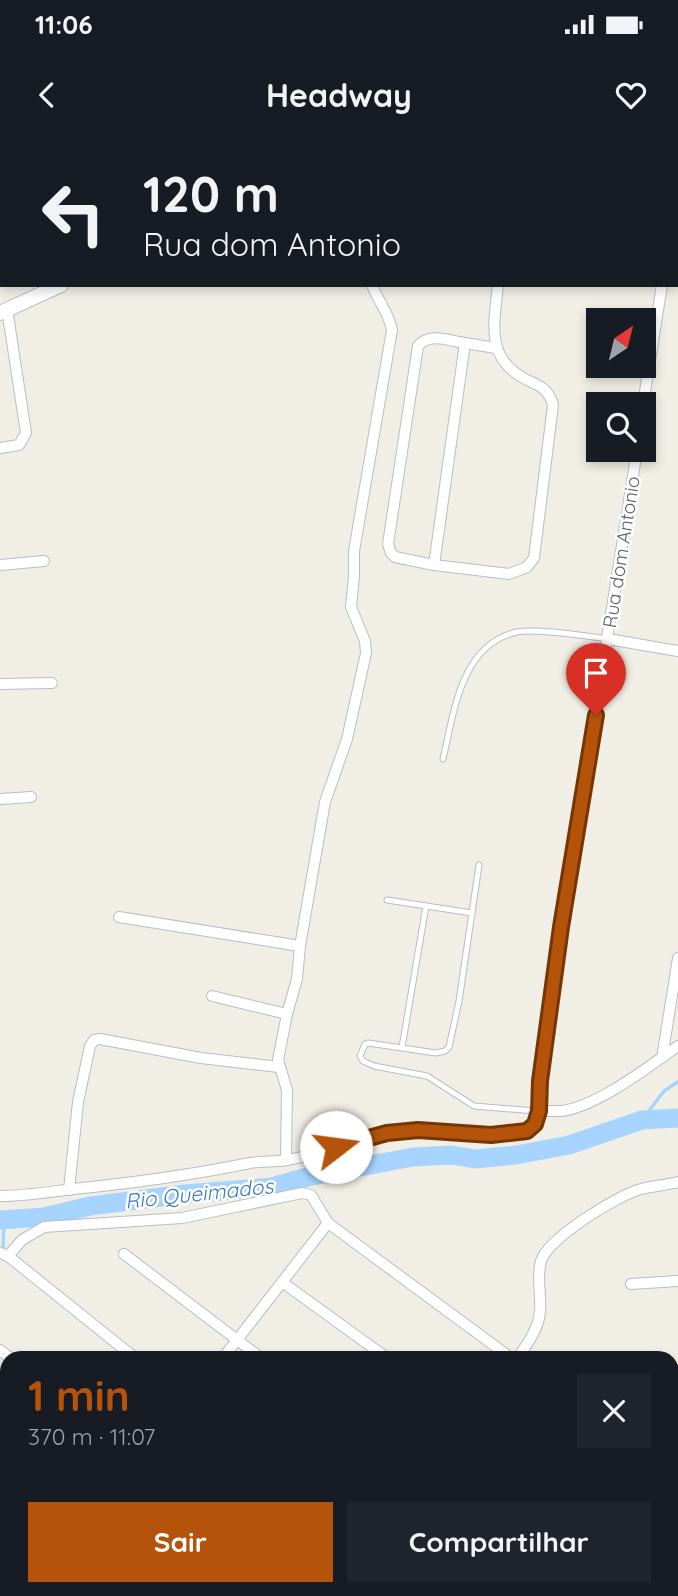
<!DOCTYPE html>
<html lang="pt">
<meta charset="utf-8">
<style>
:root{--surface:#171b24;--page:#20242c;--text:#f1f3f6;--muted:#9ea1a6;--accent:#b45309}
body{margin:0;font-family:Quicksand,sans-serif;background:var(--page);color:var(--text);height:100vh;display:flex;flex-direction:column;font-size:26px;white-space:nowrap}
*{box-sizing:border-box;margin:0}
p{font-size:23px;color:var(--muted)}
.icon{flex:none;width:38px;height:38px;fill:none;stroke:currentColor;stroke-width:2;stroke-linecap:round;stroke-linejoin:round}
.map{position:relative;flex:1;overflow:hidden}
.side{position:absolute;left:0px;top:1211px;width:679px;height:245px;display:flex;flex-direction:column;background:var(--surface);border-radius:21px 21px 0 0;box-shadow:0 4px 10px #0003}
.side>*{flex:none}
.banner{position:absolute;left:0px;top:0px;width:679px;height:147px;box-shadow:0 4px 10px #0003;background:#171b24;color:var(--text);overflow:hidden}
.needle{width:46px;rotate:35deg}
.tools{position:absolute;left:586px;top:168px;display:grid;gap:14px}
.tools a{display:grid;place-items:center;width:70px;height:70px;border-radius:0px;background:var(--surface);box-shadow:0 4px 10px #0003;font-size:35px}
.pin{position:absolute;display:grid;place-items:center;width:60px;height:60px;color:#fff;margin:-72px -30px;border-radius:50% 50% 50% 0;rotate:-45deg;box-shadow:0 0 7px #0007}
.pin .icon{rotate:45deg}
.me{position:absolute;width:77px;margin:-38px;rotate:75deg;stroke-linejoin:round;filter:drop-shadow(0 0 5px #0008)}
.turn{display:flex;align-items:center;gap:24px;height:147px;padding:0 28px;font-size:32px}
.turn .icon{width:91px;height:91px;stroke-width:2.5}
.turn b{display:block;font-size:49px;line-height:60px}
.round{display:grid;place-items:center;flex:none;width:74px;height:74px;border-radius:0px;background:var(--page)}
.overview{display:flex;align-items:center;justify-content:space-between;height:119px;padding:0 28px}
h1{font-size:42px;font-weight:700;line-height:52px;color:var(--accent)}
.button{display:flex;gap:14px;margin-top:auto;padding:14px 28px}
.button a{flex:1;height:80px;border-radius:0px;background:var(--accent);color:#fff;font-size:28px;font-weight:700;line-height:80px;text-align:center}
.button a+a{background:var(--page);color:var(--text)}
.status{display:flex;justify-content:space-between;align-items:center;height:49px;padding:0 35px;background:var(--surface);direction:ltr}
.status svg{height:19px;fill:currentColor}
header{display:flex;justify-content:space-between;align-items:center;height:91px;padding:0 28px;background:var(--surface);font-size:32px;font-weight:700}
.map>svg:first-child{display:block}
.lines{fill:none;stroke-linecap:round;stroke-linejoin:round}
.stream{stroke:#a7d4ff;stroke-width:3.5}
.river{stroke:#a7d4ff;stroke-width:19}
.service-casing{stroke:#babdc2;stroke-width:7}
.minor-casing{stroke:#babdc2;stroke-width:12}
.tertiary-casing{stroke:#babdc2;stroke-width:16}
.service{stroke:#fff;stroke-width:5}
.minor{stroke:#fff;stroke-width:10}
.tertiary{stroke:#fff;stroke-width:14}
.route-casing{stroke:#753606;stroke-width:18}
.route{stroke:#b45309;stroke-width:12}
.labels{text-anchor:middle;stroke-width:5;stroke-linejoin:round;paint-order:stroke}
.street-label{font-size:19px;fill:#5d6167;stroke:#fff}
.water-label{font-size:21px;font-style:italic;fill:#3a77c6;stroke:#fff}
</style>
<div class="status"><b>11:06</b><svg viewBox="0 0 49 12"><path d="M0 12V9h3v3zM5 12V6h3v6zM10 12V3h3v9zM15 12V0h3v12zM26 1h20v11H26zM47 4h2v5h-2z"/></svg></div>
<header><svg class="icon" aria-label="back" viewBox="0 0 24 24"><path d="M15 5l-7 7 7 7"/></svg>Headway<svg class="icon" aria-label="heart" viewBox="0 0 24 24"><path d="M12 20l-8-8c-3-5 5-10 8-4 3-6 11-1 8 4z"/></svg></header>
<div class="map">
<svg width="678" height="1456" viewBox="0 0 678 1456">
<rect width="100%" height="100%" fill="#f1efe5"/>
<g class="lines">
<g class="stream">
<path d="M642,980L664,951L678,942"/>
<path d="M3,1110L4,1080"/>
</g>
<path class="river" d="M0,1080L44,1077L90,1066L185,1054L272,1047L307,1037L413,1017L451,1015L475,1019L516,1015L569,1005L642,980L678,978"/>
<g class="service-casing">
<g id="service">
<path d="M643,2V0"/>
<path d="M443,619C454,572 461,504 517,492C537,488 585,496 608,499"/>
<path d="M479,725L459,861L449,907L445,911L436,913L368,903L365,904L360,916L363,921L374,926L427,936L474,966L536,971"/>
<path d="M387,760L472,773"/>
<path d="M402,907L426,766"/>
</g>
</g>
<g class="minor-casing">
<g id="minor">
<path d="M84,0L85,2"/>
<path d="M187,0V2"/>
<path d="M496,208L465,203L434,425L509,434L527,427L534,418L553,265C549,250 541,246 527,240C485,219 494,184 498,145"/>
<path d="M643,264L662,145"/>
<path d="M0,308L19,305L26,293L7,169"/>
<path d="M0,425L44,421"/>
<path d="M434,425L395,417L391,413L388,404L418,206C430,192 449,201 465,203"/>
<path d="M608,499L678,511"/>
<path d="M0,544L52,543"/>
<path d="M0,659L31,657"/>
<path d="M119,777L300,806"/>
<path d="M212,856L287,874"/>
<path d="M662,918L678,818"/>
<path d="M539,971C547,971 555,971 562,971C598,966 648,927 678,906"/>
<path d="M286,1020L287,950L278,920L287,874L297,839L300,806L325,662L347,599L366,513L365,501L351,467L354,436V411L392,190C389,173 378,161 372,145"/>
<path d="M69,1050L78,962L90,906L94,900L100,899L201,918L279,927"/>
<path d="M0,1056C25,1056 49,1052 73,1049C133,1043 191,1035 250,1023C262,1021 275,1022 287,1020C328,1013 366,996 407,991C432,988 518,1005 534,985C540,977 546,889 549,870C576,683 608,497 637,310"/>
<path d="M328,1083L511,1218"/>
<path d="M0,1113L8,1116L135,1218"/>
<path d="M124,1114L261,1218"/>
<path d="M8,1116L22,1100L44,1087L182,1078L302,1053L311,1055L328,1083L223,1218"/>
<path d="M282,1142L387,1218"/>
<path d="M631,1144L678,1141"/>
<path d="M0,1210L10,1218"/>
<path d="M518,1218C524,1208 533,1197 537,1185C545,1165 535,1141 541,1121C548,1098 618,1055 641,1049C653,1046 666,1045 678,1042"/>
<path d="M0,1304L7,1310"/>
<path d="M0,1400L7,1405"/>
<path d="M672,1413L678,1412"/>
<path d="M65,1449L74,1456"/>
<path d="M191,1449L201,1456"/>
<path d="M312,1449L321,1456"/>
<path d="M38,1456L43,1449"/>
<path d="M335,1456L340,1449"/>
<path d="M435,1456L440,1449"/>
<path d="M648,1456L650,1449"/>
</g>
</g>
<g class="tertiary-casing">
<g id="tertiary">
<path d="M677,110H678"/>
<path d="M0,173L61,145"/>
</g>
</g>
<use href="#service" class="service"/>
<use href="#minor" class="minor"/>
<use href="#tertiary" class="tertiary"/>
</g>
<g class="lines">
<g class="route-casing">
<path id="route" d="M336,1007L387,993L418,990L491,995L527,991L535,984L539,971L540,941L561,787L596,575"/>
</g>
<use href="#route" class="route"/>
</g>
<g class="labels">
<g class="street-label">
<text transform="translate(621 412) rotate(-81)" y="7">Rua dom Antonio</text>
</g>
<g class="water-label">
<text transform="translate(199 1054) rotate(-6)" y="7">Rio Queimados</text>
</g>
</g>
</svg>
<div class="tools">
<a><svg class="needle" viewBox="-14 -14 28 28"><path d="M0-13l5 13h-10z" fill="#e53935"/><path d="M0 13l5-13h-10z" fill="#9ea1a6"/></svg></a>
<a><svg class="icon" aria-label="search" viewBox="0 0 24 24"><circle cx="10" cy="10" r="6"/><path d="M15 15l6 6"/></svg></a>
</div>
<div class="pin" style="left:596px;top:575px;background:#d93025"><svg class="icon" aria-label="arrive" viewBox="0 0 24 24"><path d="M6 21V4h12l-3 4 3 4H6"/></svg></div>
<svg class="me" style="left:336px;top:1007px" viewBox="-20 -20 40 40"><circle r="19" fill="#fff"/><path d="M0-13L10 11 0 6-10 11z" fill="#b45309"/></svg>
<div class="banner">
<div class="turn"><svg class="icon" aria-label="left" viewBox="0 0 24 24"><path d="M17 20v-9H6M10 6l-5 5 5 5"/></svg><div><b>120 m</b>Rua dom Antonio</div></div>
</div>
<section class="side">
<div class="overview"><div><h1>1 min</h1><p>370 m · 11:07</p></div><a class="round"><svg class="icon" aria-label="close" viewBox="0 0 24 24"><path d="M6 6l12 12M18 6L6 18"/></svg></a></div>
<div class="button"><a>Sair</a><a>Compartilhar</a></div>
</section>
</div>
